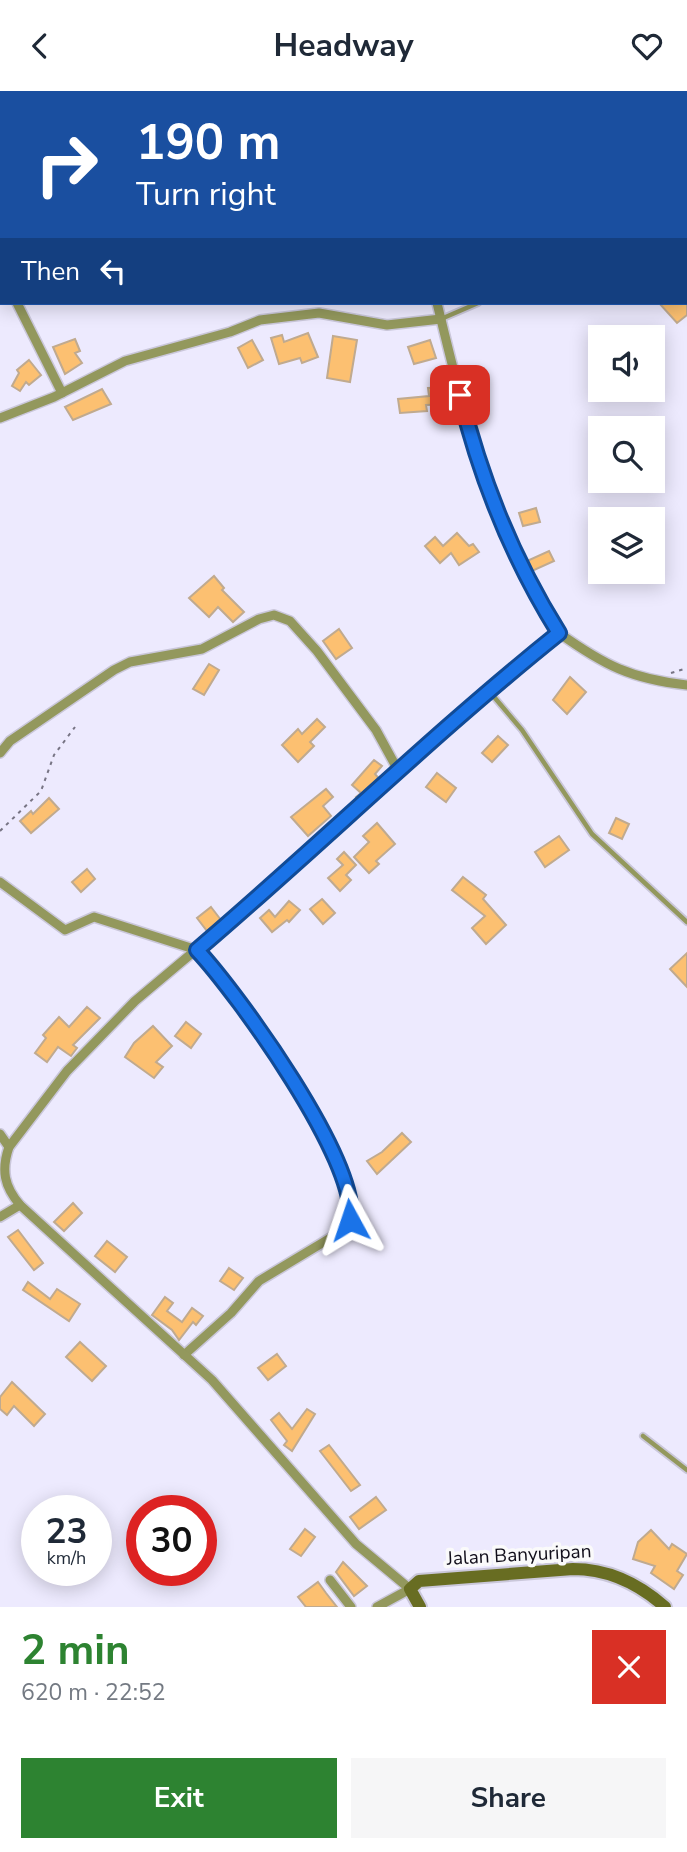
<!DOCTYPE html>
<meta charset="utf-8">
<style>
:root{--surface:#fff;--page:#f6f6f7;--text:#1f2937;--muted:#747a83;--accent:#2d8331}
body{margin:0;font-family:"Nunito Sans",sans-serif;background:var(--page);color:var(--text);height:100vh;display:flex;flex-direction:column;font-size:26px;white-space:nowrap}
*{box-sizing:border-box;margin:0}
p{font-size:23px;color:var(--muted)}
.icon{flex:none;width:38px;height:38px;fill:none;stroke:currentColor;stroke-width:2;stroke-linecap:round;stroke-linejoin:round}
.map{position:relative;height:1516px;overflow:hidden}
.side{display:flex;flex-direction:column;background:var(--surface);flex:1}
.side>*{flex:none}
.banner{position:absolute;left:0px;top:0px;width:688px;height:214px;box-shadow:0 4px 18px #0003;background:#1a4fa0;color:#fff;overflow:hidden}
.fabs{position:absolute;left:588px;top:234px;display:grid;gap:14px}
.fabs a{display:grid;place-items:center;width:77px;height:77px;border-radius:0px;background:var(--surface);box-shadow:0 4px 18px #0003;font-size:35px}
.speed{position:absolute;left:21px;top:1404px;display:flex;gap:14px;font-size:35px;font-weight:700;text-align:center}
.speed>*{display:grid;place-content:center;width:91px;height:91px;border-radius:50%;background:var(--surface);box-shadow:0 4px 18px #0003;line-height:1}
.speed small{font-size:18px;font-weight:400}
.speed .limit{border:10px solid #d22;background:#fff;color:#111}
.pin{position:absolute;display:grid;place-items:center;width:60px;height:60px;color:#fff;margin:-30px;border-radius:14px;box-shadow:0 4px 10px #0006}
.me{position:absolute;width:77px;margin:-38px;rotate:355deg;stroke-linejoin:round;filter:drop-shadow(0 0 5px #0008)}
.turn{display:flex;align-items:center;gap:24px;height:147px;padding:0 21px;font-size:32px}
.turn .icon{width:91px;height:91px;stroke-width:2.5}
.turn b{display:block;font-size:49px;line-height:60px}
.then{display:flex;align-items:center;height:66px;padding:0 21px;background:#0003;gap:14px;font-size:26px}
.round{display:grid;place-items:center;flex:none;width:74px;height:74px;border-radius:0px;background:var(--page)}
.head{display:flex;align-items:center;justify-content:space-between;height:119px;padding:0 21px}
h1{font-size:42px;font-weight:700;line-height:52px;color:var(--accent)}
.cta{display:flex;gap:14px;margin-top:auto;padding:14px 21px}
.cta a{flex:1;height:80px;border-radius:0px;background:var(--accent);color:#fff;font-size:28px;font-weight:700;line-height:80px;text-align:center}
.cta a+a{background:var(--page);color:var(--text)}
header{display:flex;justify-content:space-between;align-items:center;height:91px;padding:0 21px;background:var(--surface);font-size:32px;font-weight:700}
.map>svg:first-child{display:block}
.building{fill:#fcc071;stroke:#c0aa8f;stroke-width:2}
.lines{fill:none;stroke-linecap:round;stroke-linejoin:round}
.lane-casing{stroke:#cac7da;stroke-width:8}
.street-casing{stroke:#cac7da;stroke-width:12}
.secondary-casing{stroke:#cac7da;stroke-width:16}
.path{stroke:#777484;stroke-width:2;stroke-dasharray:3.5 5;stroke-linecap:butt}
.lane{stroke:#93985d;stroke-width:4.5}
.street{stroke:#93985d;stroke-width:9}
.secondary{stroke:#686d22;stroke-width:12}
.route-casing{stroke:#114b97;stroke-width:18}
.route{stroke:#1a73e8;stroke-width:12}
.labels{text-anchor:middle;stroke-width:7;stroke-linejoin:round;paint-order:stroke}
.street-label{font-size:19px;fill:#110e1a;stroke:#fafafa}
</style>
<header><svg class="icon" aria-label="back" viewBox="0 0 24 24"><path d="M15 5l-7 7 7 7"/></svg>Headway<svg class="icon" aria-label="heart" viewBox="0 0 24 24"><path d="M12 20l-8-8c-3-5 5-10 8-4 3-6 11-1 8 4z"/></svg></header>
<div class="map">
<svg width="687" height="1516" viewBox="0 0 687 1516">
<rect width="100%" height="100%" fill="#edeafe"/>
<g class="building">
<path d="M659,212H687V224L677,232Z"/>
<path d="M308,242L318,266L302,272L300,267L279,273L271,247L282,244L284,251Z"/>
<path d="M333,245L357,249L350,291L327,287Z"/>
<path d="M75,248L80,260L75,262L82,272L65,283L53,256Z"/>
<path d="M252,249L263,269L248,277L238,257Z"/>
<path d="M430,249L436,267L414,273L408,256Z"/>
<path d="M29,269L41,284L29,294L26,291L20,300L12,295L19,282L17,279Z"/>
<path d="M451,296L452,313L426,314L427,320L400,322L398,308L429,305L428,297Z"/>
<path d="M102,298L111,313L73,329L65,316Z"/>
<path d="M536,417L540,431L523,435L519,422Z"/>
<path d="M457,442L469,455L473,453L479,461L459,474L451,462L440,472L425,455L435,446L443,455Z"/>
<path d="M549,460L554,470L532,480L527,470Z"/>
<path d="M214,485L224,497L222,499L244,521L233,531L218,516L209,526L189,507Z"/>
<path d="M339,538L352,557L336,568L323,550Z"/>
<path d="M209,573L219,579L204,604L193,598Z"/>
<path d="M570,586L586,601L567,623L553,609Z"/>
<path d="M317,628L325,636L310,651L314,655L298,671L282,654L298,638L302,643Z"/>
<path d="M498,645L508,654L492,671L482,662Z"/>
<path d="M374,669L382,675L375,683L380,689L358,708L356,706L361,702L352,694Z"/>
<path d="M437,682L456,697L446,711L426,696Z"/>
<path d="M326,698L333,706L323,715L331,725L308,745L291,726Z"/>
<path d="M49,707L59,718L31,742L20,730L31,720L33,723Z"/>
<path d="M616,727L629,733L622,748L609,742Z"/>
<path d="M377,732L395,753L376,770L379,773L369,782L354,766L369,751L363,745Z"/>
<path d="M559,745L569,759L545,776L535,761Z"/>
<path d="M344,761L356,774L346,784L351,789L340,800L328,787L343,774L337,768Z"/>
<path d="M87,778L95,788L81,801L72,791Z"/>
<path d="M463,786L486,804L483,808L506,834L486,853L472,837L485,825L452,799Z"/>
<path d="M322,808L335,822L323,833L310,818Z"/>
<path d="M289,810L300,819L289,831L287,829L272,841L260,827L269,819L275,826Z"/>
<path d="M211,816L221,829L207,840L197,827Z"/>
<path d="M687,862V896L670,878Z"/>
<path d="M87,916L100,927L73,954L77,957L71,965L58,956L47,971L35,962L46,947L43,944L59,926L69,936Z"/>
<path d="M186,931L201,943L191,957L175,945Z"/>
<path d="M153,935L172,955L156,971L163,976L154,987L125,966L134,952Z"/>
<path d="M402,1042L411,1051L377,1083L367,1070L382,1061Z"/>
<path d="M73,1112L82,1122L64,1140L54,1131Z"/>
<path d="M18,1139L43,1172L34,1179L8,1146Z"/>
<path d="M107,1150L127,1166L115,1181L95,1165Z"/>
<path d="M229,1177L243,1187L234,1199L220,1190Z"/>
<path d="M28,1191L50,1208L57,1198L80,1213L69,1230L23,1199Z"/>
<path d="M165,1206L173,1212L167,1220L182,1231L192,1217L203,1225L196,1234L193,1231L179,1249L172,1239L152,1224Z"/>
<path d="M80,1251L106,1275L92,1290L66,1266Z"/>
<path d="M277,1263L286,1275L268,1289L258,1277Z"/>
<path d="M12,1291L45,1323L34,1335L14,1315L7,1324L0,1318V1306Z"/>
<path d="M307,1318L315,1323L292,1360L284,1354L287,1350L271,1329L279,1322L292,1338Z"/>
<path d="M329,1354L360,1394L351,1400L320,1360Z"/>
<path d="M376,1406L386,1419L359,1438L350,1426Z"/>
<path d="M305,1438L315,1446L301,1465L290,1458Z"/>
<path d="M651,1439L669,1458L672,1453L687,1463L677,1480L683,1484L674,1498L651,1482L655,1475L633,1468L638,1451Z"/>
<path d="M343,1471L367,1495L354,1505L336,1481Z"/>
<path d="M318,1491L326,1502L337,1516H306L298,1506Z"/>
</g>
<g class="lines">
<g class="lane-casing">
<g id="lane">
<path d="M595,0L597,2"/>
<path d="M686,18L687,17"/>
<path d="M686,95L687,97"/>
<path d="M441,228L478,212"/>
<path d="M489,600L522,639L592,743L687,831"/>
<path d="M643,1345L687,1379"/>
</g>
</g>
<g class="street-casing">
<g id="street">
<path d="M383,0V2"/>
<path d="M87,2L90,0"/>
<path d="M161,2L164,0"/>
<path d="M0,52L2,51"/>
<path d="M0,103L2,106"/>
<path d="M17,212L62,302"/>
<path d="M0,327L54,306L125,270L230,241L260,229L319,222L387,234L441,228"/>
<path d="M559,542C604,574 631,588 687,594"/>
<path d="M0,662L10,650L114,579L130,571L202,558L259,528L274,524L290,530L317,560L376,639L399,681"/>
<path d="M0,791L65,839L94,826L197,859L213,877L296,996L342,1082L352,1119L350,1129L342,1140L259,1190L231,1222L184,1264"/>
<path d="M0,1043L9,1056"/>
<path d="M0,1126L20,1114"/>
<path d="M330,1489L351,1516"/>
<path d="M377,1516L410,1498L356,1453L212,1289L20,1114C4,1095 1,1079 9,1056L67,980L135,910L284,785L505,585L559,542C492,436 466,332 437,212"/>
</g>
</g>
<g class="secondary-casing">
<path id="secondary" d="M420,1516L410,1498L419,1490L573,1478C608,1478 638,1492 665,1516"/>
</g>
<g class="path">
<path d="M229,0L230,2"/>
<path d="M408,2L412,0"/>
<path d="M671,582L687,577"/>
<path d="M0,740L41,700L54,664L75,636"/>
</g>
<use href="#lane" class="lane"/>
<use href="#street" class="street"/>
<use href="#secondary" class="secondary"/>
</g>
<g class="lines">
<g class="route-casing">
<path id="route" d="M350,1129C360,1072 238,903 197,859C319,755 434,642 559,542C512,467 481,389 460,304"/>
</g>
<use href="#route" class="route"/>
</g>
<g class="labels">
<g class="street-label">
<text transform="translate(519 1463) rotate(-3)" y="7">Jalan Banyuripan</text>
</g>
</g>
</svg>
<div class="fabs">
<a><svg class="icon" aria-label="sound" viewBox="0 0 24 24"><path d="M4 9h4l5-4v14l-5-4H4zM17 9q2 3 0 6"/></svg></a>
<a><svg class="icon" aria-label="search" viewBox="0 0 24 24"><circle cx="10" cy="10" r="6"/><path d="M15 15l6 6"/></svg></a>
<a><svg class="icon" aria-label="layers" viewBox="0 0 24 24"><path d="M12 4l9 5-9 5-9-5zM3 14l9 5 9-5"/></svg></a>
</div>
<div class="speed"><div>23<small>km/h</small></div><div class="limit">30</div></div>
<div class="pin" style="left:460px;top:304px;background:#d93025"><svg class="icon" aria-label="arrive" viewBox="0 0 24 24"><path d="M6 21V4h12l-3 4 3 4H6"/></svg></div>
<svg class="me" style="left:350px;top:1129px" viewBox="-20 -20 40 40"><path d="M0-17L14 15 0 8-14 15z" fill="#1a73e8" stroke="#fff" stroke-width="4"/></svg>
<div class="banner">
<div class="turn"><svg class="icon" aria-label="right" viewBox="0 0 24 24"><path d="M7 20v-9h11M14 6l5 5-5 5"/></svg><div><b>190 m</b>Turn right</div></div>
<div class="then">Then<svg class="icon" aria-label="left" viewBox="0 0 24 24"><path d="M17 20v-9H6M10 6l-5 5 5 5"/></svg></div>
</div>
</div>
<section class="side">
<div class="head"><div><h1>2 min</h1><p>620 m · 22:52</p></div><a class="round" style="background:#d93025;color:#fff"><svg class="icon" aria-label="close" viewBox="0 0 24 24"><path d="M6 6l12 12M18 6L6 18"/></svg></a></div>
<div class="cta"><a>Exit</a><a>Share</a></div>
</section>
